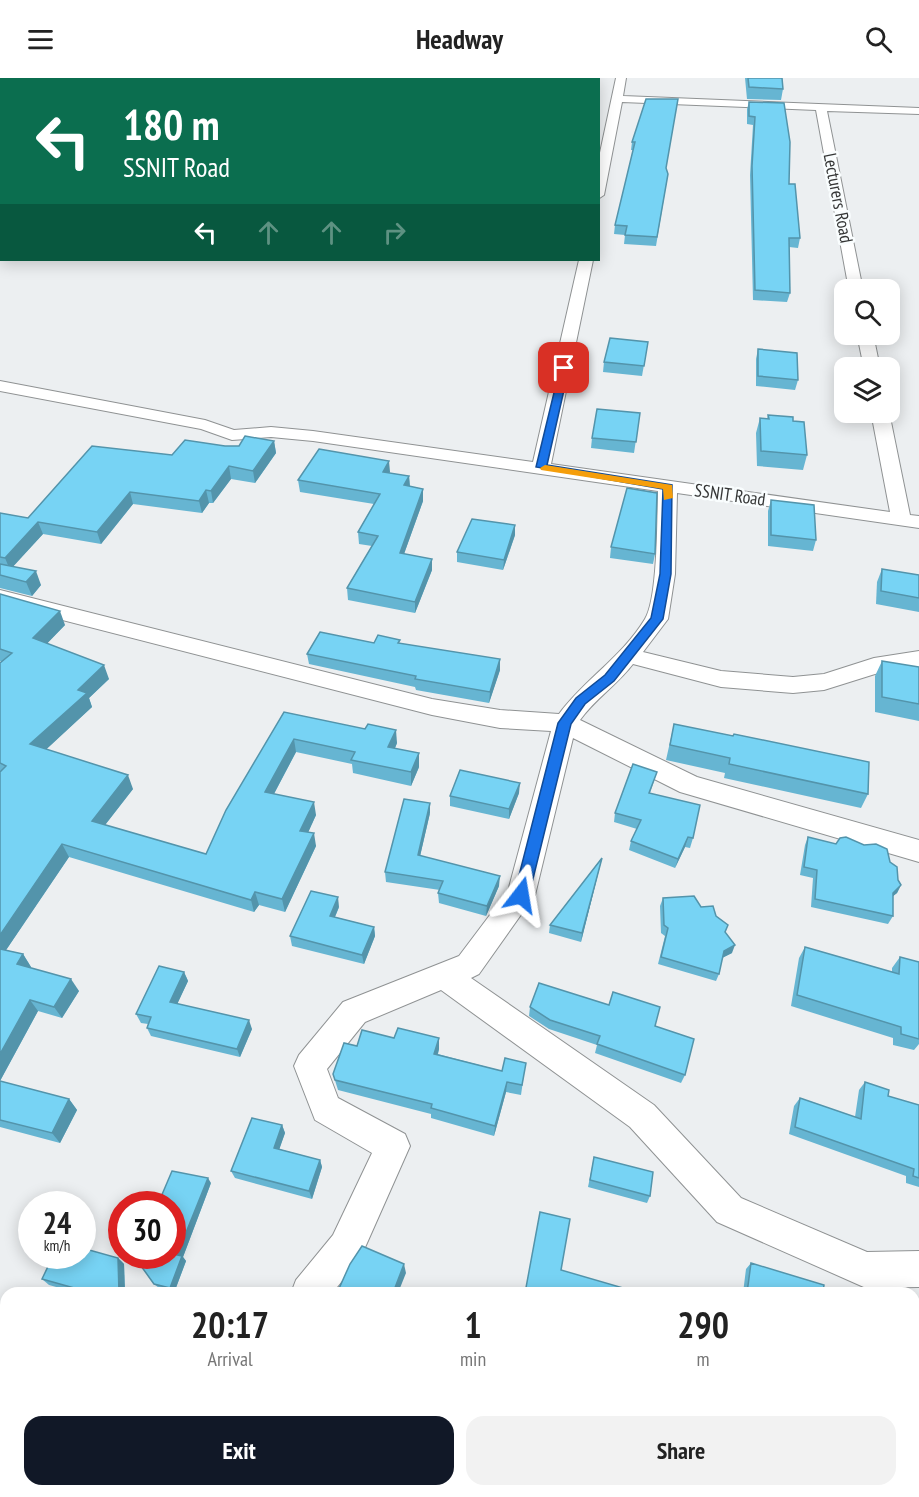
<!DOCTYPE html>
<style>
:root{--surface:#fff;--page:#f2f2f2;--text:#222;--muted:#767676;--accent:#111827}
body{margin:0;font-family:"PT Sans Narrow",sans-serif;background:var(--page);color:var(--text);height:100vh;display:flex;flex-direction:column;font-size:22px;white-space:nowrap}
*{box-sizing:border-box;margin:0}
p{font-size:20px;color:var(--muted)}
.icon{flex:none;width:33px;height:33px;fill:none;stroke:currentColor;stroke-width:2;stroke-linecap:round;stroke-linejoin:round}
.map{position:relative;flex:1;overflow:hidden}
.side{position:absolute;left:0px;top:1209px;width:920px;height:210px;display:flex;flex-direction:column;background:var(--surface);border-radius:18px 18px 0 0;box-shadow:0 3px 15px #0003}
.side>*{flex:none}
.banner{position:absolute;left:0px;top:0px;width:600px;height:183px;box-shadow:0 3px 15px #0003;background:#0b6e4f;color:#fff;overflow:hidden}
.fabs{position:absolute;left:834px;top:201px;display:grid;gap:12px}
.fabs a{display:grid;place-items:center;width:66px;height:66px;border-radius:12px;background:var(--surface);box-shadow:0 3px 15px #0003;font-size:30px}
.speed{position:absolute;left:18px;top:1113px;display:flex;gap:12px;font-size:30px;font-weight:700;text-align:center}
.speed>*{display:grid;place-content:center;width:78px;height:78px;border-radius:50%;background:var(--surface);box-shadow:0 3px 15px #0003;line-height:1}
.speed small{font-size:15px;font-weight:400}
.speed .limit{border:9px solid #d22;background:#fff;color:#111}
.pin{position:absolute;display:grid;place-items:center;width:51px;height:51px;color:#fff;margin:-26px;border-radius:12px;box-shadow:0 3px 9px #0006}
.me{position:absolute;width:66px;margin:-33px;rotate:14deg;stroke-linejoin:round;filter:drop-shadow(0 0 4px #0008)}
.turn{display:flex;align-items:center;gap:21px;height:126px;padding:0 24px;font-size:27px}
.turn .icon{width:78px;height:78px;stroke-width:2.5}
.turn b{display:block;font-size:42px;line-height:51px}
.lanes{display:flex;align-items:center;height:57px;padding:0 24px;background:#0003;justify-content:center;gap:30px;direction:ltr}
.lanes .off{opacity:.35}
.eta{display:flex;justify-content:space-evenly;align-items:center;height:102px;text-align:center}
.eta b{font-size:36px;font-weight:800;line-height:42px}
.action{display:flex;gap:12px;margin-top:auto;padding:12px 24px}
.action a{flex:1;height:69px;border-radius:18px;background:var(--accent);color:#fff;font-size:24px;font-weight:800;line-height:69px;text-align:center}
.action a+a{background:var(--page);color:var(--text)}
header{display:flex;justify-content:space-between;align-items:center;height:78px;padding:0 24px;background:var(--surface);font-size:27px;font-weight:800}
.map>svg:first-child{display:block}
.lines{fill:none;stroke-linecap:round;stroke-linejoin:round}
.minor-casing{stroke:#8f9293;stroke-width:2}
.path{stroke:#abaeaf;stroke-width:1.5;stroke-dasharray:3 1.5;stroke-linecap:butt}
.minor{fill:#fff;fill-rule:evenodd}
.wall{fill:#66b5d2}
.shaded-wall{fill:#5394ab}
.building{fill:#77d3f4;stroke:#5394ab;stroke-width:1.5}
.route{fill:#1a73e8;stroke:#114b97;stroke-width:1.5}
.slow{fill:#f59e0b}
.labels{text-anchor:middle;stroke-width:5;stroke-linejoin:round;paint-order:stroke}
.far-street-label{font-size:18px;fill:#353636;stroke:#f9fdfe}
</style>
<header><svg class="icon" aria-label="menu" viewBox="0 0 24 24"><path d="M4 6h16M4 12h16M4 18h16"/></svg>Headway<svg class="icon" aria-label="search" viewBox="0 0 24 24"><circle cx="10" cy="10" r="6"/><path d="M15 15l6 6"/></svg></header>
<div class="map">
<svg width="919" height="1419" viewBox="0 0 919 1419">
<rect width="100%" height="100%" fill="#eceff1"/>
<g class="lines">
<g class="minor-casing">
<g id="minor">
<path d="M616,0H626L623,18L919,30V36L827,33L863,212H849L816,32L622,24L604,117L598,121V84Z"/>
<path d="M579,182H593L551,386L890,434L871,334H889L910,437L919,438V450L677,415L675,496L668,541L643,574L721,593L793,599L824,596L874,580L919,573V589L875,596L824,612L793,615L721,609L633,586C617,607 595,621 580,642L697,699L919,762V784L680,714L573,660L535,817L479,896L471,900L654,1027L741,1120L867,1174L919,1173V1209L866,1210L717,1144L630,1049L441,912L365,944L327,991L338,1020L405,1056L410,1068L359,1183L332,1215H291L296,1202L333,1157L372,1075L315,1042L294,988L299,977L343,924L459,878L508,813L551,653L500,650L432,637L0,526V512L432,621L500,632L559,636C584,602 623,578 645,541C658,520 657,440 658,413L313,363L271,359L232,362L201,351L0,313V303L205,342L234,352L271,349L313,353L533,384Z"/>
<path d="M857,256H873L880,290H864Z"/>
<path d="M0,1336L6,1339V1379L0,1376Z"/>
<path d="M87,1413H136L138,1419H89Z"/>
</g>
</g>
<path class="path" d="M259,0L282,2"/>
<use href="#minor" class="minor"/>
</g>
<g class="wall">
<path d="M745,0H782L783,11L781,22L747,21Z"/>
<path d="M646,21L668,96L656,168L624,166L625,157L614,156L615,147L633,72H631L632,64Z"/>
<path d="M749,24L789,106L800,160L798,170L789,169L790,215L787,224L753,222L750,97L753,47L747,46V31Z"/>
<path d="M648,264L642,298L603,294L604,284Z"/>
<path d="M758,271L798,302L795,312L756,308V281Z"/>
<path d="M640,335L634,375L591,370L592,360Z"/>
<path d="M768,337L793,343L807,377L803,392L757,388L756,355L760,340L767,341Z"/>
<path d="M274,363L276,375L255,405L231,401L213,425H209L202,435L133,426L101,466L43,456L13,488L41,507L32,518L0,510V435L28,440L172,377L225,368H239Z"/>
<path d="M389,383V395L409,398L410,409L423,411V423L404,476L432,481V492L415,535L348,522L347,510L372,468L359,466L358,454L374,426L300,414L298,402Z"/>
<path d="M771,422L816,462L813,473L768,468V433Z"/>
<path d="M515,457L503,492L457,484V474Z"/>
<path d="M611,469L655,476L653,486L610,480Z"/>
<path d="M882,491L919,497V534L876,526L877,504Z"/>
<path d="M0,516L65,547L47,565L109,601L89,620L92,629L46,671L133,711L105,747L206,776L284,634L397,665L395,670L419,689L411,708L353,695L352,686L296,674L274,716L316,737L308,754L316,768L285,834L259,827L254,834L69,779L6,872L23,876L31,889L30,890L79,913L62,940L38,933L0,1003L69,1021L77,1032L60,1065L0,1049V585L2,584L0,583Z"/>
<path d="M374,565H400L500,592L489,625L416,612L415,609L309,586L307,576Z"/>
<path d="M882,583L919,589V643L875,634V598Z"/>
<path d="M674,646L868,716L861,730L724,700L725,695L666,682Z"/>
<path d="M657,694L650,715L693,760L690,770L685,769L675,790L629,772L631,763L637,751L614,744L615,735Z"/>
<path d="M519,715L509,741L450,728V718Z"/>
<path d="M430,735L420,778L499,808L486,838L439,825L438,815L440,812L386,804L385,794Z"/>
<path d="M808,759L890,784L898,802L901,807L897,815L893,818V838L888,846L811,829L813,800L800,797L805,767Z"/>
<path d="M602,780L581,864L549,855L550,847Z"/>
<path d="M663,820L701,829L716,838L728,847L725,855L732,875L722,880L719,896L716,903L658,886L665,858L661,855L660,828Z"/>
<path d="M339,829L335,839L374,849L375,858L364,886L292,868L290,858Z"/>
<path d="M805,869L892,894V890L900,879L919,884V966L914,972L893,967V960L791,928L799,880Z"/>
<path d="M184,894L188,903L177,926L252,951L240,979L151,958L147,950L148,946L141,945L136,936Z"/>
<path d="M530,929L655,948L685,997L681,1005L595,975L597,967L549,951L529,938Z"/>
<path d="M357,968L439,971L438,976L502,993L524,996L521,1017L506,1014L494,1058L431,1040V1036L338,1012L333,996Z"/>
<path d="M865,1004L888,1018L919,1027V1109L906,1105V1098L789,1056L794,1028L800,1020L855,1039L859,1012Z"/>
<path d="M282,1047L285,1055L279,1071L320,1082L322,1089L312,1121L235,1100L231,1093Z"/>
<path d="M594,1079L650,1118L647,1125L588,1109Z"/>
<path d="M211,1105L183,1179L186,1183L174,1215L159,1210L154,1206Z"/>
<path d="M118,1180L124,1186L125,1215H78L49,1207L42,1201Z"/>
<path d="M751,1185L823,1214L827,1215H743L746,1191Z"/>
<path d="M919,1364V1400L916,1399L914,1371V1366Z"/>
<path d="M683,1413H696L712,1419H682Z"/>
</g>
<g class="shaded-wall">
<path d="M274,363L276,375L255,405L253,393Z"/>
<path d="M389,383L390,394L384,405L383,394Z"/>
<path d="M229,388L231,401L213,425L211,413Z"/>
<path d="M409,398L410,410L404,407Z"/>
<path d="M423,411V423L400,487V475Z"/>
<path d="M206,412L209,425L202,435L199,423Z"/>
<path d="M130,414L133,426L101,466L97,454Z"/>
<path d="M38,444L43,456L10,492L5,480Z"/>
<path d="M515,447V457L503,492L504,482Z"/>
<path d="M432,481V492L415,535V524Z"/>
<path d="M36,493L41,507L32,518L26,504Z"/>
<path d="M60,533L65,547L39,574L33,560Z"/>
<path d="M500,581V592L489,625L490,614Z"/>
<path d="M104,587L109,601L89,620L92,629L37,680L30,666L78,612Z"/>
<path d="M396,652L397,665L390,682L388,669Z"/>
<path d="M294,661L296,674L268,727L265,714Z"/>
<path d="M419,675V689L411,708V694Z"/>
<path d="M128,697L133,711L98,756L92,743Z"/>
<path d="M520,705L519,715L509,741V731Z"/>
<path d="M314,724L316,737L303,766L300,753Z"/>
<path d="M430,725V735L418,787V777Z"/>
<path d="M314,755L316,768L285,834L282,821Z"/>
<path d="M688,759L685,769L675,790L678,781Z"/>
<path d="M62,766L69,779L0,881V857Z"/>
<path d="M602,780L581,864L582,855Z"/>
<path d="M500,798L499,808L486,838L487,828Z"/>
<path d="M901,807L897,815L888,822L893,815Z"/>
<path d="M255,814L259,827L254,834L251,822Z"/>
<path d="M338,819L339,829L331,848L330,838Z"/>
<path d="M374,849L375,858L364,886L362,877Z"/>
<path d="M735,867L732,875L720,881L724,873Z"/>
<path d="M23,876L31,889L25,898L17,886Z"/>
<path d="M184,894L188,903L174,933L170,924Z"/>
<path d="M71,901L79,913L62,940L54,929Z"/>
<path d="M30,922L38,933L0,1003V976Z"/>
<path d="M249,942L252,951L240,979L237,971Z"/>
<path d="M439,960V971L435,986L434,976Z"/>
<path d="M507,1004L506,1014L494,1058L495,1048Z"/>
<path d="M69,1021L77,1032L60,1065L52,1055Z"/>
<path d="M282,1047L285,1055L277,1078L274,1070Z"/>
<path d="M320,1082L322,1089L312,1121L309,1113Z"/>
<path d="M208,1100L211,1105L183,1179L186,1183L174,1215L170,1210L177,1177Z"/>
<path d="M118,1180L124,1186L125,1215H119Z"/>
<path d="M404,1186L406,1195L398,1215H393Z"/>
</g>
<g class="building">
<path d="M748,0H782L783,11L749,9Z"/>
<path d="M646,21H678L666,90L668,96L657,159L625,157L627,148L615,147L635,64H632Z"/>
<path d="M749,24L784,25L790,64L789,106H795L800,160H789L790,215L755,212L752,88L755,39L749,38Z"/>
<path d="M610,260L648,264L644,288L604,284Z"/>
<path d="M758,271L797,275L798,302L758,298Z"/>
<path d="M597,331L640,335L636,364L592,360Z"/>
<path d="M768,337L793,339V343L804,344L807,377L761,373L760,340L769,341Z"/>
<path d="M245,358L274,363L253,393L229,388L211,413L206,412L199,423L130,414L97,454L38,444L5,480L0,479V435L28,440L92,368L172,377L185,362L225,368H239Z"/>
<path d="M319,371L389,383L383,394L409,398L404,407L423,411L400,475L432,481L415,524L347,510L378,458L358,454L380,416L298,402Z"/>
<path d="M627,410L657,415L655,476L611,469Z"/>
<path d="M771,422L814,427L816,462L771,457Z"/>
<path d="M472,441L515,447L504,482L457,474Z"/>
<path d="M0,486L36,493L26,504L0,497Z"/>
<path d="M882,491L919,497V520L881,513Z"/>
<path d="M0,516L60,533L33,560L104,587L78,612L87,615L30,666L128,697L92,743L206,776L226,732L284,634L365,651L368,646L396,652L388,669L419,675L411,694L351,682L355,674L294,661L265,714L314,724L300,753L314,755L282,821L255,814L251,822L62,766L0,857V694L6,688L0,685V585L12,575L0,571Z"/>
<path d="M320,554L374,565L378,557L400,562L398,565L500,581L490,614L415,601L416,598L307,576Z"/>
<path d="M882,583L919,589V626L882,619Z"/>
<path d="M674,646L733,658L734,656L869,684L868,716L729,686L730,680L670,667Z"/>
<path d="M633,686L657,694L649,715L700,727L693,760L688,759L678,781L631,763L641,742L615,735Z"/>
<path d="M460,692L520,705L509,731L450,718Z"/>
<path d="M404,721L430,725L418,777L500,798L487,828L438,815L443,803L385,794Z"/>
<path d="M808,759L836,766L840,760L846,759L864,767L876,766L887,771L890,784L897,789L898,802L901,807L893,815V838L815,821L817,792L804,789Z"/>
<path d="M602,780L582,855L550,847Z"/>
<path d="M311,813L338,819L330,838L374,849L362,877L290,858Z"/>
<path d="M694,818L701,829L713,828L716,838L728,847L725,854L735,867L724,873L719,896L661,879L668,850L664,847L663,820Z"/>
<path d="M805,869L899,896L900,879L919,884V961L901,956V949L797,917Z"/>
<path d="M0,871L23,876L17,886L71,901L54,929L30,922L0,976Z"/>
<path d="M159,888L184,894L170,924L249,942L237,971L147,950L151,939L136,936Z"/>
<path d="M539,905L609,927L613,914L660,929L655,948L694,961L685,997L597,966L600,958L550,942L530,929Z"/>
<path d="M398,950L439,960L434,976L502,993L505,980L526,985L522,1007L507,1004L495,1048L431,1030L432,1026L335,1002L333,996L344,965L357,968L362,952L394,960Z"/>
<path d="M0,1003L69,1021L52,1055L0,1042Z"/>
<path d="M865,1004L889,1012L888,1018L919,1027V1100L913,1098L914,1091L795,1049L800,1020L861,1041Z"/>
<path d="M252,1040L282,1047L274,1070L320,1082L309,1113L231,1093Z"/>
<path d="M594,1079L653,1094L650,1118L590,1102Z"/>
<path d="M172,1093L208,1100L177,1177L182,1178L170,1210L154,1206L136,1181L137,1178H172V1126H158Z"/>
<path d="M540,1134L570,1141L561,1192L637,1214V1215H525Z"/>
<path d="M362,1168L404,1186L393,1215H337L350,1186Z"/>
<path d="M82,1170L118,1180L119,1215H92L42,1201L53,1178H82Z"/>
<path d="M751,1185L824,1207L823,1214L827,1215H747Z"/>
<path d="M164,1413H218L236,1419H161Z"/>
<path d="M687,1413H696L712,1419H686Z"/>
</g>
<path class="route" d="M564,287L569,290L547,387L672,407L671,496L663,541L614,603L585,626L571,646L529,817L521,824L514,817L558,645L576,620L605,597L651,540L660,496L663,411L536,389L560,290Z"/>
<path class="slow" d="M545,387L672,407L673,420L664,422L663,411L541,392L540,390Z"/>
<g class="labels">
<g class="far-street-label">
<text transform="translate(838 120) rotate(79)" y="6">Lecturers Road</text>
<text transform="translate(730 417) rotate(8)" y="6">SSNIT Road</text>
</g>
</g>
</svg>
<div class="fabs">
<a><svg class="icon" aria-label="search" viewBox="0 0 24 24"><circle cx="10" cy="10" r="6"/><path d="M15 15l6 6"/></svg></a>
<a><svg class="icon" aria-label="layers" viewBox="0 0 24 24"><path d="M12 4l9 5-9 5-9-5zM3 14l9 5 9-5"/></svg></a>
</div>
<div class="speed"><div>24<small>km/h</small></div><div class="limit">30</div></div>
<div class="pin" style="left:564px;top:290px;background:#d93025"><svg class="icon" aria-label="arrive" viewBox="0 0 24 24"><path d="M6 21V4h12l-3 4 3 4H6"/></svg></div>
<svg class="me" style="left:521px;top:817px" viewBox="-20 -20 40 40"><path d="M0-17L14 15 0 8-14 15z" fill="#1a73e8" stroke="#fff" stroke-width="4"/></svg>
<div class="banner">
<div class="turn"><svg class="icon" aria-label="left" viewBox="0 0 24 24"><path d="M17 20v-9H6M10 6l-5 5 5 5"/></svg><div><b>180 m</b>SSNIT Road</div></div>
<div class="lanes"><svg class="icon" aria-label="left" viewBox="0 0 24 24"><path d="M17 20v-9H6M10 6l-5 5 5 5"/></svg><svg class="icon off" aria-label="ahead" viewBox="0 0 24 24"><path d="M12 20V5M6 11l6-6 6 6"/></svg><svg class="icon off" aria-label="ahead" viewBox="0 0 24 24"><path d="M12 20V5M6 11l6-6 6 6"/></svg><svg class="icon off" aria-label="right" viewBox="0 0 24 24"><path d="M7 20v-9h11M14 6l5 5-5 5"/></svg></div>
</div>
<section class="side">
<div class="eta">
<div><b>20:17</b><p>Arrival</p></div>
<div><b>1</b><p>min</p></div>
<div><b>290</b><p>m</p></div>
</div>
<div class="action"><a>Exit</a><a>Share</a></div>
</section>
</div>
